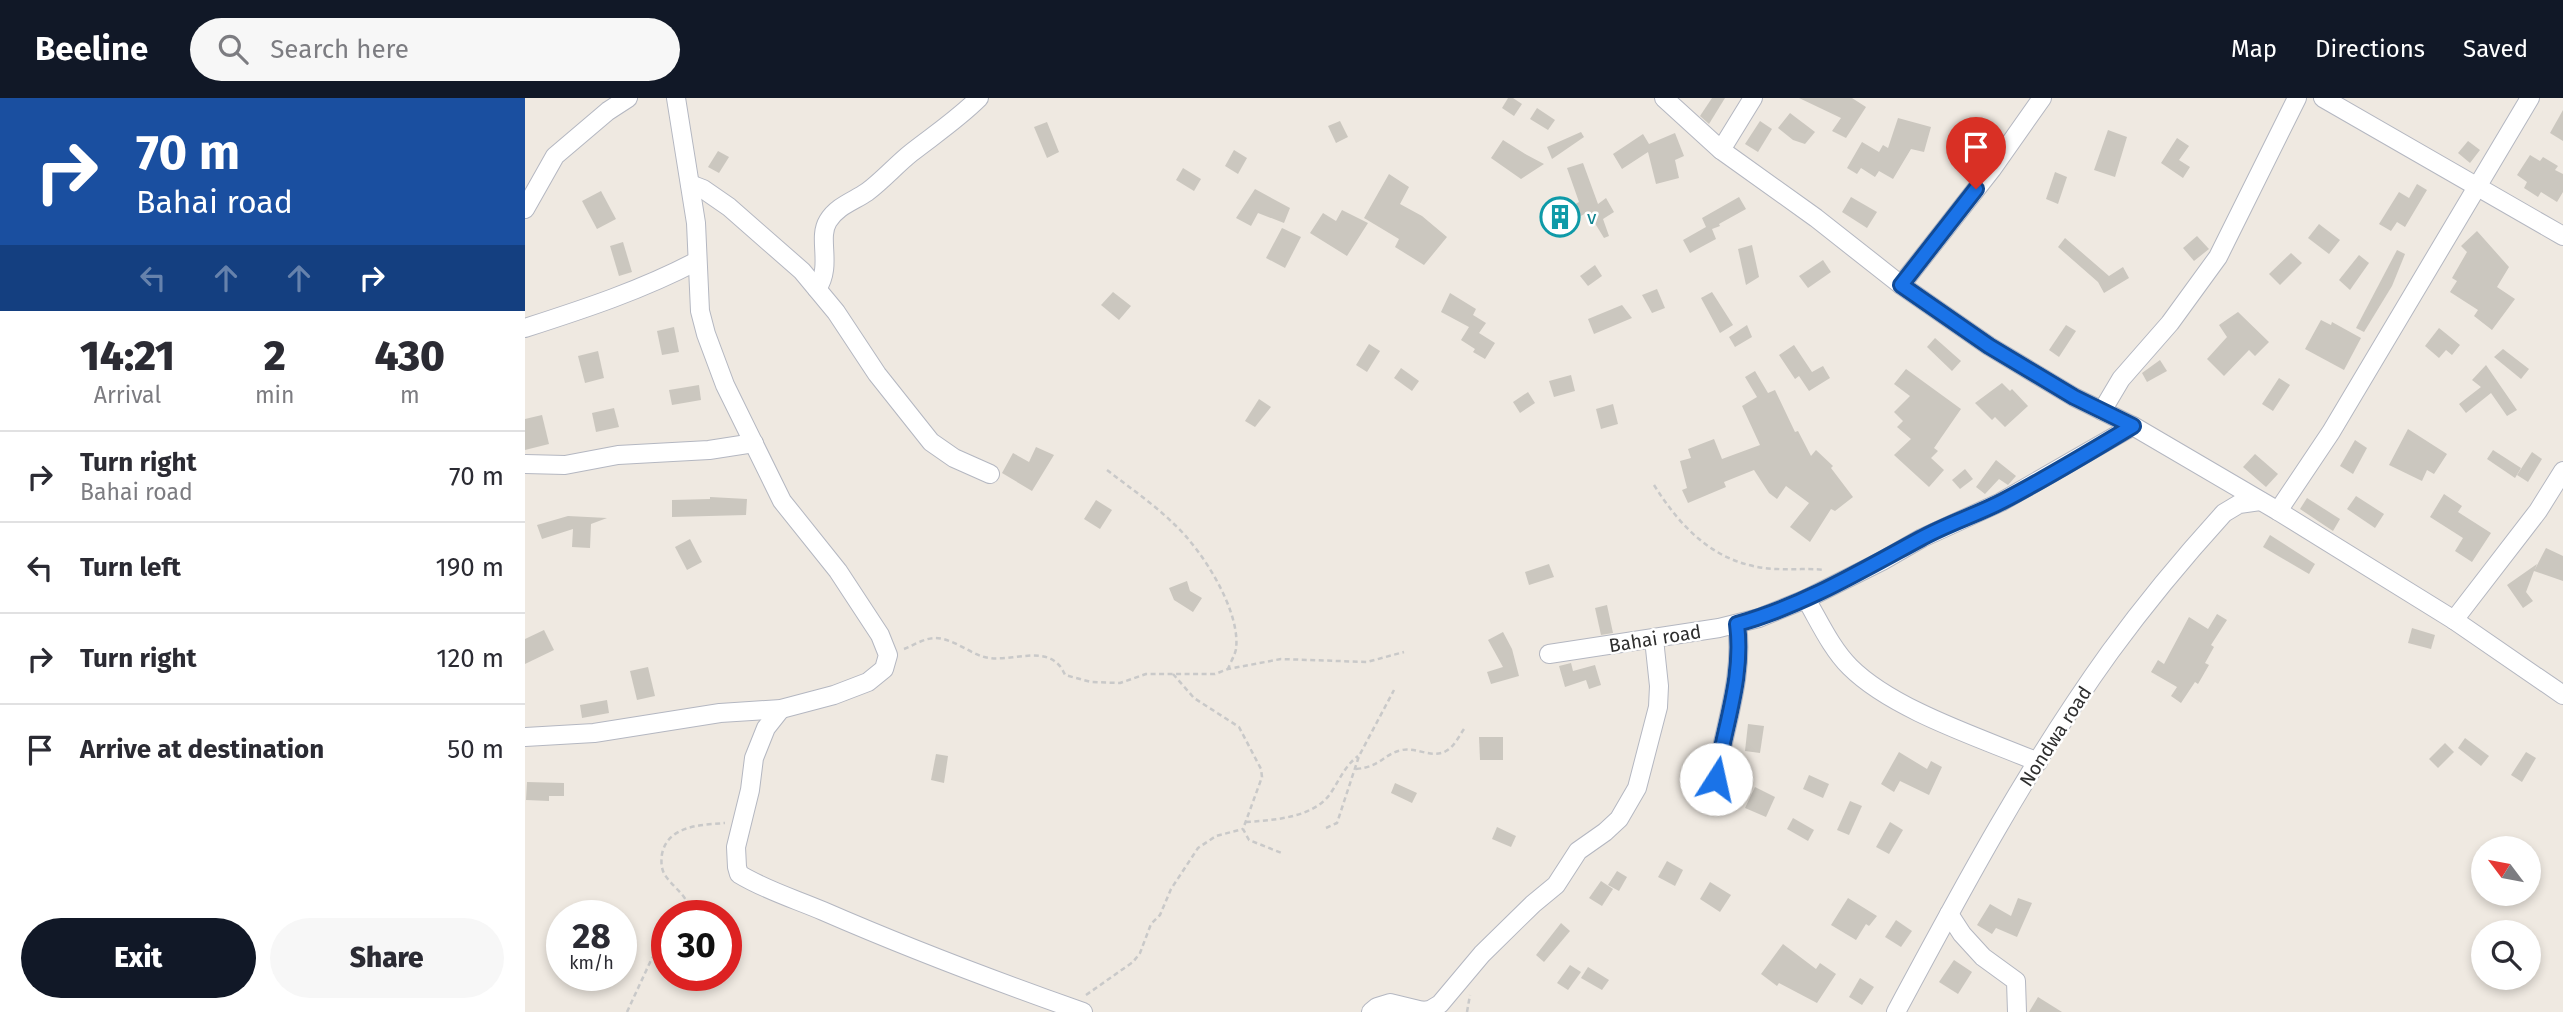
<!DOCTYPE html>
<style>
:root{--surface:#fff;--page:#f7f7f7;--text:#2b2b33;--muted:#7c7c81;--line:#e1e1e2;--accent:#111827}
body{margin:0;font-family:"Fira Sans",sans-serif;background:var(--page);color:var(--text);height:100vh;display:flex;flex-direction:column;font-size:26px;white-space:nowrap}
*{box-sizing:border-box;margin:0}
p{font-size:23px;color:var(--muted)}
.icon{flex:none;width:38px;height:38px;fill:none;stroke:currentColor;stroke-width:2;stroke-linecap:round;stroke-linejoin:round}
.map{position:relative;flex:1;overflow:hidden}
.details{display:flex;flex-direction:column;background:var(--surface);width:525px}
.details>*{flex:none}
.hud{background:#1a4fa0;color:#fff;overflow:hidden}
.needle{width:46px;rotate:302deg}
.buttons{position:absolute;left:1946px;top:738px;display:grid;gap:14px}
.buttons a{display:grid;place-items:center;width:70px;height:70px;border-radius:50%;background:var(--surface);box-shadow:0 4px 10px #0003;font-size:35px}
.speed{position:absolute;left:21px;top:802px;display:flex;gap:14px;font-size:35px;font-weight:700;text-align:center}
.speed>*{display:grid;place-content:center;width:91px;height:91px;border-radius:50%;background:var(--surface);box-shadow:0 4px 10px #0003;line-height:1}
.speed small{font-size:18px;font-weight:400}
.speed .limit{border:10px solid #d22;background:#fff;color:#111}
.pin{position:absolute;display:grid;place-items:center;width:60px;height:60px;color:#fff;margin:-72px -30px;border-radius:50% 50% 50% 0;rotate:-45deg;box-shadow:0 0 7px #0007}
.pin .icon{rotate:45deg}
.me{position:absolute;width:77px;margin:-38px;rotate:10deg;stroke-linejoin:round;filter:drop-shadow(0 0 5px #0008)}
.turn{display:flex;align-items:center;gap:24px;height:147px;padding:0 21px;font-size:32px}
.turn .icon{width:91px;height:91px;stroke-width:2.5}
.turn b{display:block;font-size:49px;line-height:60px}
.lanes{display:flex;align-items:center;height:66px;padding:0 21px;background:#0003;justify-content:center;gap:35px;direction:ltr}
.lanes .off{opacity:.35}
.eta{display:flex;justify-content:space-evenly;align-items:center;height:119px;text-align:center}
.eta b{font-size:42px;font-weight:800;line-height:49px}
.cta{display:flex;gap:14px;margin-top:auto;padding:14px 21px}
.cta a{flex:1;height:80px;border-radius:42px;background:var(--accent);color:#fff;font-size:28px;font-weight:800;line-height:80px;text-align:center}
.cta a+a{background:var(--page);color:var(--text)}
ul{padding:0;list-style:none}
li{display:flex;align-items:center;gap:21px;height:91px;padding:0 21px;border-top:2px solid var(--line)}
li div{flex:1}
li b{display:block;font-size:26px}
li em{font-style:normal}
header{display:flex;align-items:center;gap:42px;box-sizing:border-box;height:98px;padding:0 35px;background:var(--accent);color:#fff}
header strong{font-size:33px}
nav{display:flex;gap:38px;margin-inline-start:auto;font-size:24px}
.search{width:490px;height:63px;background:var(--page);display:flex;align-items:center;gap:18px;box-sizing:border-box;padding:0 24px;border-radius:38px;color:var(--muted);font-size:26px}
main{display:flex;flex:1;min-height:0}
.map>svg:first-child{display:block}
.building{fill:#cbc7bf}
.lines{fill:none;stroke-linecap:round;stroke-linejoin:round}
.minor-casing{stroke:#b4b7c1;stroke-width:20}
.path{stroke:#c9c9c9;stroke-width:2.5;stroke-dasharray:5 3.5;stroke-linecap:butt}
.minor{stroke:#fff;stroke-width:18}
.route-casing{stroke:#114b97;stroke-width:18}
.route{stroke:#1a73e8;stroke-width:12}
.labels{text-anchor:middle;stroke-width:5;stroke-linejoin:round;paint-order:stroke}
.culture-label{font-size:19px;fill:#0d838f;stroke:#fff;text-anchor:start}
.street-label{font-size:19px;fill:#2e2e2e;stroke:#fff}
</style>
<header>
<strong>Beeline</strong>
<div class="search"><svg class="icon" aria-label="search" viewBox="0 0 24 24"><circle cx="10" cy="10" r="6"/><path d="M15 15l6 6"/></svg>Search here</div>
<nav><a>Map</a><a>Directions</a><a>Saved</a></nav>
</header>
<main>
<section class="details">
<div class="hud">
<div class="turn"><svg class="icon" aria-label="right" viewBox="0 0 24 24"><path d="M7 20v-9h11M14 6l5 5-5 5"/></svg><div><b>70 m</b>Bahai road</div></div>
<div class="lanes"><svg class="icon off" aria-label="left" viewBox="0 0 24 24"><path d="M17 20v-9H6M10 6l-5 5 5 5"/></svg><svg class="icon off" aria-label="ahead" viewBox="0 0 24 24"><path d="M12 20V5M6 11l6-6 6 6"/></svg><svg class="icon off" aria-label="ahead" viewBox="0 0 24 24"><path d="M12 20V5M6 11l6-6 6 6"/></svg><svg class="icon" aria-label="right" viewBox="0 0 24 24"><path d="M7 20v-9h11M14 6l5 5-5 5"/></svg></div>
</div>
<div class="eta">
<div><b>14:21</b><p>Arrival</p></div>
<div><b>2</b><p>min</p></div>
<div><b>430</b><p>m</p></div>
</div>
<ul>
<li><svg class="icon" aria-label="right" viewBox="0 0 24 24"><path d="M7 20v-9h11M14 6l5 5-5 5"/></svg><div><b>Turn right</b><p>Bahai road</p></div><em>70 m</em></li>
<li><svg class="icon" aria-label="left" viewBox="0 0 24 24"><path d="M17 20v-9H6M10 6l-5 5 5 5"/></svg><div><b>Turn left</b></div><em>190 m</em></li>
<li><svg class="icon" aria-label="right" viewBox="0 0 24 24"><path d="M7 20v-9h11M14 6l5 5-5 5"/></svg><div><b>Turn right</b></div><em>120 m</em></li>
<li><svg class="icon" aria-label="arrive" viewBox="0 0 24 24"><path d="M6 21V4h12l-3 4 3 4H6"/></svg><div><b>Arrive at destination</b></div><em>50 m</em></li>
</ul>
<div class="cta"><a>Exit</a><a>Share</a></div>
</section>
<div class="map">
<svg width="2038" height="914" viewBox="0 0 2038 914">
<rect width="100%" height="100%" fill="#efe9e1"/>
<g class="building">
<path d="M983,0H988L997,6L989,18L977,10Z"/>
<path d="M1187,0H1200L1184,26L1175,18Z"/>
<path d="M1274,0H1327L1341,9L1321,40L1307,33L1316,20Z"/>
<path d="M1012,10L1030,22L1023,32L1005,21Z"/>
<path d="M2038,12V43L2025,35Z"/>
<path d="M1265,15L1290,34L1280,46L1268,42L1253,30Z"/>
<path d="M1373,20L1406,29L1399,54L1386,51L1368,81L1354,73L1350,79L1336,70L1332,76L1322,70L1337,44L1354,54L1358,47L1363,50Z"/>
<path d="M815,23L823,39L811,45L803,28Z"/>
<path d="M1235,23L1247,31L1233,54L1220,46Z"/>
<path d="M522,24L534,54L522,60L509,29Z"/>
<path d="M1583,32L1602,39L1590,79L1569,72Z"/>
<path d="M1056,34L1059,39L1027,61L1022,49Z"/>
<path d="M1150,35L1159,58L1150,62L1154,80L1131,86L1123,54L1097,71L1088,56L1118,36L1124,46Z"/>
<path d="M1652,40L1664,48L1654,62L1665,69L1658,80L1636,65Z"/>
<path d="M978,42L1002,57L1019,66L996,81L966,60Z"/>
<path d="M1943,43L1955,52L1945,65L1933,55Z"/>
<path d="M709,52L722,60L713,76L700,68Z"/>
<path d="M193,53L204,59L194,75L183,69Z"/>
<path d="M2005,57L2015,63L2018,59L2033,68L2030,72L2038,76V94L2032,104L2016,94L2013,99L1999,90L2002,84L1992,77Z"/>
<path d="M1058,65L1073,106L1081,100L1089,114L1078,121L1084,138L1079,140L1063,114L1025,135L1019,124L1054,104L1042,70Z"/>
<path d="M658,70L676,81L669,93L651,82Z"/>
<path d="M1530,74L1542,79L1533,106L1521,101Z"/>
<path d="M864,76L884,89L875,106L897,118L922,139L899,167L870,149L874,141L839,120Z"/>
<path d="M1892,86L1902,92L1880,129L1872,124L1866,133L1854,126L1874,94L1884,100Z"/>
<path d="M730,91L765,110L759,125L733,115L726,128L711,120Z"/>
<path d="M76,93L91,121L72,131L57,103Z"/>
<path d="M1214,99L1221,111L1194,126L1195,128L1187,131L1191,141L1165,155L1158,142L1181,129L1177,120Z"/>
<path d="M1326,99L1352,114L1342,130L1317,114Z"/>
<path d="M817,112L843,125L822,158L785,135L798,115L811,123Z"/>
<path d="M1794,126L1815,142L1804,156L1783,140Z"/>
<path d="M757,130L776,139L760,170L741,160Z"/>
<path d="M1952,133L1984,169L1972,189L1990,201L1967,232L1949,218L1953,212L1925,194L1932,183L1927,180L1942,154L1936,148Z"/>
<path d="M1672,138L1684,151L1669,163L1658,150Z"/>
<path d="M1540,140L1584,178L1598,169L1604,180L1579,195L1573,184L1533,149Z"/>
<path d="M98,144L107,174L94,178L85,148Z"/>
<path d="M1227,147L1234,179L1221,187L1213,151Z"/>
<path d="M1872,152L1880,156L1867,188L1839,234L1831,230Z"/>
<path d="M1766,155L1777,165L1755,187L1744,176Z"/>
<path d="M1834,157L1844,165L1825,192L1814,182Z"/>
<path d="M1298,162L1306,174L1283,190L1274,178Z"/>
<path d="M1070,167L1077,178L1063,188L1055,178Z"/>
<path d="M1132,191L1140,210L1127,215L1117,197Z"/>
<path d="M588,194L606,208L594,222L576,207Z"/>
<path d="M1187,194L1208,227L1195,235L1176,200Z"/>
<path d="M925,195L951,211L948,217L961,225L954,235L970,245L960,261L948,254L950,251L936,242L944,229L916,214Z"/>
<path d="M1097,207L1107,220L1069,236L1063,221Z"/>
<path d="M1713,214L1744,244L1730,258L1724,252L1699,278L1682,261L1702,239L1694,227Z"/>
<path d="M1796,222L1806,227L1807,224L1836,240L1819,272L1780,251Z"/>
<path d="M1222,227L1227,239L1210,249L1204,239Z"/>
<path d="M1541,227L1551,233L1534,259L1524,252Z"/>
<path d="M149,229L154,254L137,257L132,233Z"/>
<path d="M1914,230L1935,247L1927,257L1921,252L1914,260L1900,248Z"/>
<path d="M1410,240L1436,263L1427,273L1402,249Z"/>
<path d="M844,246L855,253L842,274L831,267Z"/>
<path d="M1269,247L1287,274L1298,268L1305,280L1284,293L1274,278L1270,281L1254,257Z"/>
<path d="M1978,251L2004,271L1996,281L1969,259Z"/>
<path d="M73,253L79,280L60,285L53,258Z"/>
<path d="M1635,262L1642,273L1622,284L1617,275Z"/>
<path d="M1961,267L1992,312L1982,318L1966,295L1941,315L1934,306L1956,289L1947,282Z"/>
<path d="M876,270L894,283L887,293L869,280Z"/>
<path d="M1381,271L1436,311L1409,350L1413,353L1406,360L1419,372L1404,389L1369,357L1386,341L1372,329L1378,323L1369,314L1385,298L1369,286Z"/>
<path d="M1230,273L1243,295L1250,292L1270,334L1273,333L1286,358L1291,352L1308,368L1306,370L1328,399L1310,413L1306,411L1285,444L1265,429L1284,405L1261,388L1252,401L1244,395L1229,372L1199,384L1201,389L1163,405L1157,392L1162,390L1155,363L1166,360L1163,351L1189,341L1197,361L1235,347L1217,308L1232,299L1220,279Z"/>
<path d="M1046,277L1050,293L1029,299L1024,283Z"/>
<path d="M1754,280L1765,287L1748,313L1737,306Z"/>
<path d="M1477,285L1485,293L1487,291L1503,308L1480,329L1470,319L1467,322L1450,305Z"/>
<path d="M174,287L176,302L147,307L144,292Z"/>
<path d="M1003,294L1010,305L995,315L988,304Z"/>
<path d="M734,301L746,309L730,329L720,323Z"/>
<path d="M1088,306L1093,326L1076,331L1071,311Z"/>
<path d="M89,310L94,329L71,334L67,315Z"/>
<path d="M17,317L24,346L0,352V321Z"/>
<path d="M1883,331L1922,356L1909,376L1902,372L1897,383L1864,367Z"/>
<path d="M1830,342L1842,350L1828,376L1815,368Z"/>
<path d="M511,349L529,357L507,393L477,375L488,355L504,364Z"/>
<path d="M1968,352L1996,370L1990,380L1962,361Z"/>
<path d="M2007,354L2017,361L2003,384L1992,377Z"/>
<path d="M1730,356L1753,376L1741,389L1718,369Z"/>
<path d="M1471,362L1491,378L1483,387L1474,381L1460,396L1451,389Z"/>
<path d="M1440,371L1448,381L1435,391L1427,382Z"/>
<path d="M1919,396L1937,408L1933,414L1966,435L1947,464L1930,453L1938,440L1905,419Z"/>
<path d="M1831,398L1859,416L1850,430L1822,411Z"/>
<path d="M185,399L222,401L221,417L147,419V402L185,401Z"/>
<path d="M1782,400L1815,421L1808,433L1775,411Z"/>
<path d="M571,402L587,412L575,431L559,421Z"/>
<path d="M43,418L82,420L66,426L65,450L47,449L48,431L17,441L12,427Z"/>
<path d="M1745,437L1790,466L1784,476L1738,449Z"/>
<path d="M165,441L177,464L162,472L150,449Z"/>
<path d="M2021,450L2038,458V483L2009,473L2001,494L2008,503L1998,510L1982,487L2012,466L2010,471Z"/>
<path d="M1024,466L1029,479L1004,487L1000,474Z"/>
<path d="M662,483L665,493L677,500L668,514L649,502L644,490Z"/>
<path d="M1082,507L1088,535L1076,537L1070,510Z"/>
<path d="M1692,516L1702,522L1686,547L1689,549L1680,565L1684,567L1673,586L1670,584L1656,605L1646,598L1652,589L1626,574L1633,562L1639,566L1664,519L1683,531Z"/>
<path d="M1887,530L1910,537L1906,551L1883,545Z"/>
<path d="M19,532L29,552L0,566V541Z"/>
<path d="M978,534L987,551L994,578L966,586L962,574L978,569L963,542Z"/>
<path d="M1046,565L1048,573L1070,567L1076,587L1064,591L1061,582L1040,589L1034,568Z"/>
<path d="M123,569L130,598L112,602L105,573Z"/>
<path d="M82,602L84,615L57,620L55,607Z"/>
<path d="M1223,626L1239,628L1235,655L1220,653Z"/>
<path d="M954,639H978V662H955Z"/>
<path d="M1940,640L1964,658L1956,668L1933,650Z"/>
<path d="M1920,645L1929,654L1913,670L1904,661Z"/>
<path d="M1374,654L1402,671L1406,663L1417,669L1404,697L1375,683L1369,694L1356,686Z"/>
<path d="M2001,654L2011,660L1997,684L1986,677Z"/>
<path d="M411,656L423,658L419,685L406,682Z"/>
<path d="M1284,677L1304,686L1298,700L1278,691Z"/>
<path d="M2,684L39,685V698H24V703L1,702Z"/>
<path d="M870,685L892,695L887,705L866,695Z"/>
<path d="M1230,689L1250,699L1241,719L1220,710Z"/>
<path d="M1325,703L1337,708L1324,737L1312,732Z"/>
<path d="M1268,720L1289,732L1283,743L1262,731Z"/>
<path d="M1365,724L1378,732L1364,756L1351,749Z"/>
<path d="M972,729L991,738L986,749L967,741Z"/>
<path d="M1142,763L1158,772L1150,788L1133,779Z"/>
<path d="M1092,773L1102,779L1094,793L1083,787Z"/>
<path d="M1076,783L1088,791L1077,808L1064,800Z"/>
<path d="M1185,784L1206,797L1195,814L1175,801Z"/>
<path d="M1323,800L1352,818L1344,828L1341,826L1331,842L1306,827Z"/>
<path d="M1493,800L1507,805L1492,839L1471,830L1467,836L1452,827L1465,806L1486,818Z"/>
<path d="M1371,822L1387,833L1376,849L1360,839Z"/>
<path d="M1036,825L1045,833L1019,864L1011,857Z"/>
<path d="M1258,846L1291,871L1295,865L1311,876L1292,905L1254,885L1252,888L1236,876Z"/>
<path d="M1429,862L1447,874L1433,896L1414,884Z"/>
<path d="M1045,867L1056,874L1043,892L1032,885Z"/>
<path d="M1063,869L1084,882L1077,892L1056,880Z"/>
<path d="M1335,880L1349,889L1337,907L1324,899Z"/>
<path d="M1513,899L1537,914H1504Z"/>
</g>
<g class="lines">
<g class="minor-casing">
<g id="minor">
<path d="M1139,0L1196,52L1291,120L1376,187L1464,248L1549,299L1608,328L1753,413L1929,522L2038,597"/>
<path d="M1798,0L2038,138"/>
<path d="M1196,52L1228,0"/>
<path d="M165,86L178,91L204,109L277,173L311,214L352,276L406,344L429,360L465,376"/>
<path d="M0,111L30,58L83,13L103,0"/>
<path d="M1376,187L1467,71L1517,0"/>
<path d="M292,191C308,167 292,141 303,123C312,108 329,103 342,94C358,82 371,67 386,55C409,37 433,21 454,0"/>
<path d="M0,230C59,211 117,192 172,163"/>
<path d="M1577,313L1596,281L1645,225L1693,159L1772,0"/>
<path d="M0,366L40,367L93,357L184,352L229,345"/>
<path d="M1753,413L1806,334L2005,0"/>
<path d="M1281,501C1294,523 1306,550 1325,569C1368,612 1456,640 1513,664"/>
<path d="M1929,522L2013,413L2038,373"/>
<path d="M1024,556L1194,530L1234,520L1281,501L1357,463L1397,440L1476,404L1608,328"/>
<path d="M256,611L241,630L229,660L225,692L211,749L212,769L214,776C240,792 270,801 298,813C383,850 470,883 558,914"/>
<path d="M0,639L69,635L195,615L256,611L309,597L343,584L359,571L363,557L355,537L313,473L257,403L200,287L181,236L175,213L171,125L151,0"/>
<path d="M1191,681C1199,628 1219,580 1212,526"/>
<path d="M1424,816L1437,836L1458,859L1491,883L1492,914"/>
<path d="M846,914L852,909L865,905L898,913L905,912L915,906L957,856L1008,806L1031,787L1053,753L1080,734L1094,721L1112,690L1133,609L1134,588L1129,541"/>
<path d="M1371,914C1437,791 1503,668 1585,554C1620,506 1659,459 1699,415L1714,406L1735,403"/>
</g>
</g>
<g class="path">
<path d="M582,372C605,390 630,407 650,427C677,452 716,513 711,551C710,557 705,565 703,571"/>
<path d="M1129,387C1158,433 1194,469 1252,471C1268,472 1284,470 1300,472"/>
<path d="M379,551C389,547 400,540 410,540C426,540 442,553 456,558C484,568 525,541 540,577L566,584L595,585L621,576H690L703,571L756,561L842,564L879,554"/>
<path d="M648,576L669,600L714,629L736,671L737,679L718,731L724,742L759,756"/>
<path d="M831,671C856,669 858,656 877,652C891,649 908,661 921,653C929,649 934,638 939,631"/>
<path d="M721,724C749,722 791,720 807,693C816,679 820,668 833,658"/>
<path d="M801,730L812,725L834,658L869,592"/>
<path d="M164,817C167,800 148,790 140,777C136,771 136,763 137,756C143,727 176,727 200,725"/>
<path d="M561,897L608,864L615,855L626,826L635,817L646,791L673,750L691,738L718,731"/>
<path d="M102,914L127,860L142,848"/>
<path d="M942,914L945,897"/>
</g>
<use href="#minor" class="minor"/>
</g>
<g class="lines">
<g class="route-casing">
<path id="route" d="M1191,681C1199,628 1219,580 1212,526C1277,508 1336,473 1395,441C1422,426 1451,417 1478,403C1522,380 1565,354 1608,328L1549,299L1464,248L1376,187L1451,91"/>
</g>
<use href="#route" class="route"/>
</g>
<defs>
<g id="building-ring" transform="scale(2.0125)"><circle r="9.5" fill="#fff" stroke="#0f9aa8" stroke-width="1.5"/><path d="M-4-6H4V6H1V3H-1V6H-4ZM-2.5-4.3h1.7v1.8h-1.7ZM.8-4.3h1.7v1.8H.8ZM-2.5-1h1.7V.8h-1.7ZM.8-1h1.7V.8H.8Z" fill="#0f9aa8"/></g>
</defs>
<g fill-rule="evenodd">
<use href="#building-ring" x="1035" y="119"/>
</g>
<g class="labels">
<g class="culture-label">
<text x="1062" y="126">v</text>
</g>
<g class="street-label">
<text transform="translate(1130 540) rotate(-9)" y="7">Bahai road</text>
<text transform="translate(1530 638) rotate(-57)" y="7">Nondwa road</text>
</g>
</g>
</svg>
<div class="buttons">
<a><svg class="needle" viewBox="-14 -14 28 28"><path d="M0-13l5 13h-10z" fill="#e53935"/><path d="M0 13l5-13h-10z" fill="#7c7c81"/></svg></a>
<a><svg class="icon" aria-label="search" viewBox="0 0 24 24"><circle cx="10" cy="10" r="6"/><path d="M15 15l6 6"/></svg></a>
</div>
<div class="speed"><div>28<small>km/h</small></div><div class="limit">30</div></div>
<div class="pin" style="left:1451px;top:91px;background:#d93025"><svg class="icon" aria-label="arrive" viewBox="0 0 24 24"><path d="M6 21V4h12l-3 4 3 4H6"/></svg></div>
<svg class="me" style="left:1191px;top:681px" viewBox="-20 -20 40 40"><circle r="19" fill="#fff"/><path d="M0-13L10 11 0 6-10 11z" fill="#1a73e8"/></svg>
</div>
</main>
